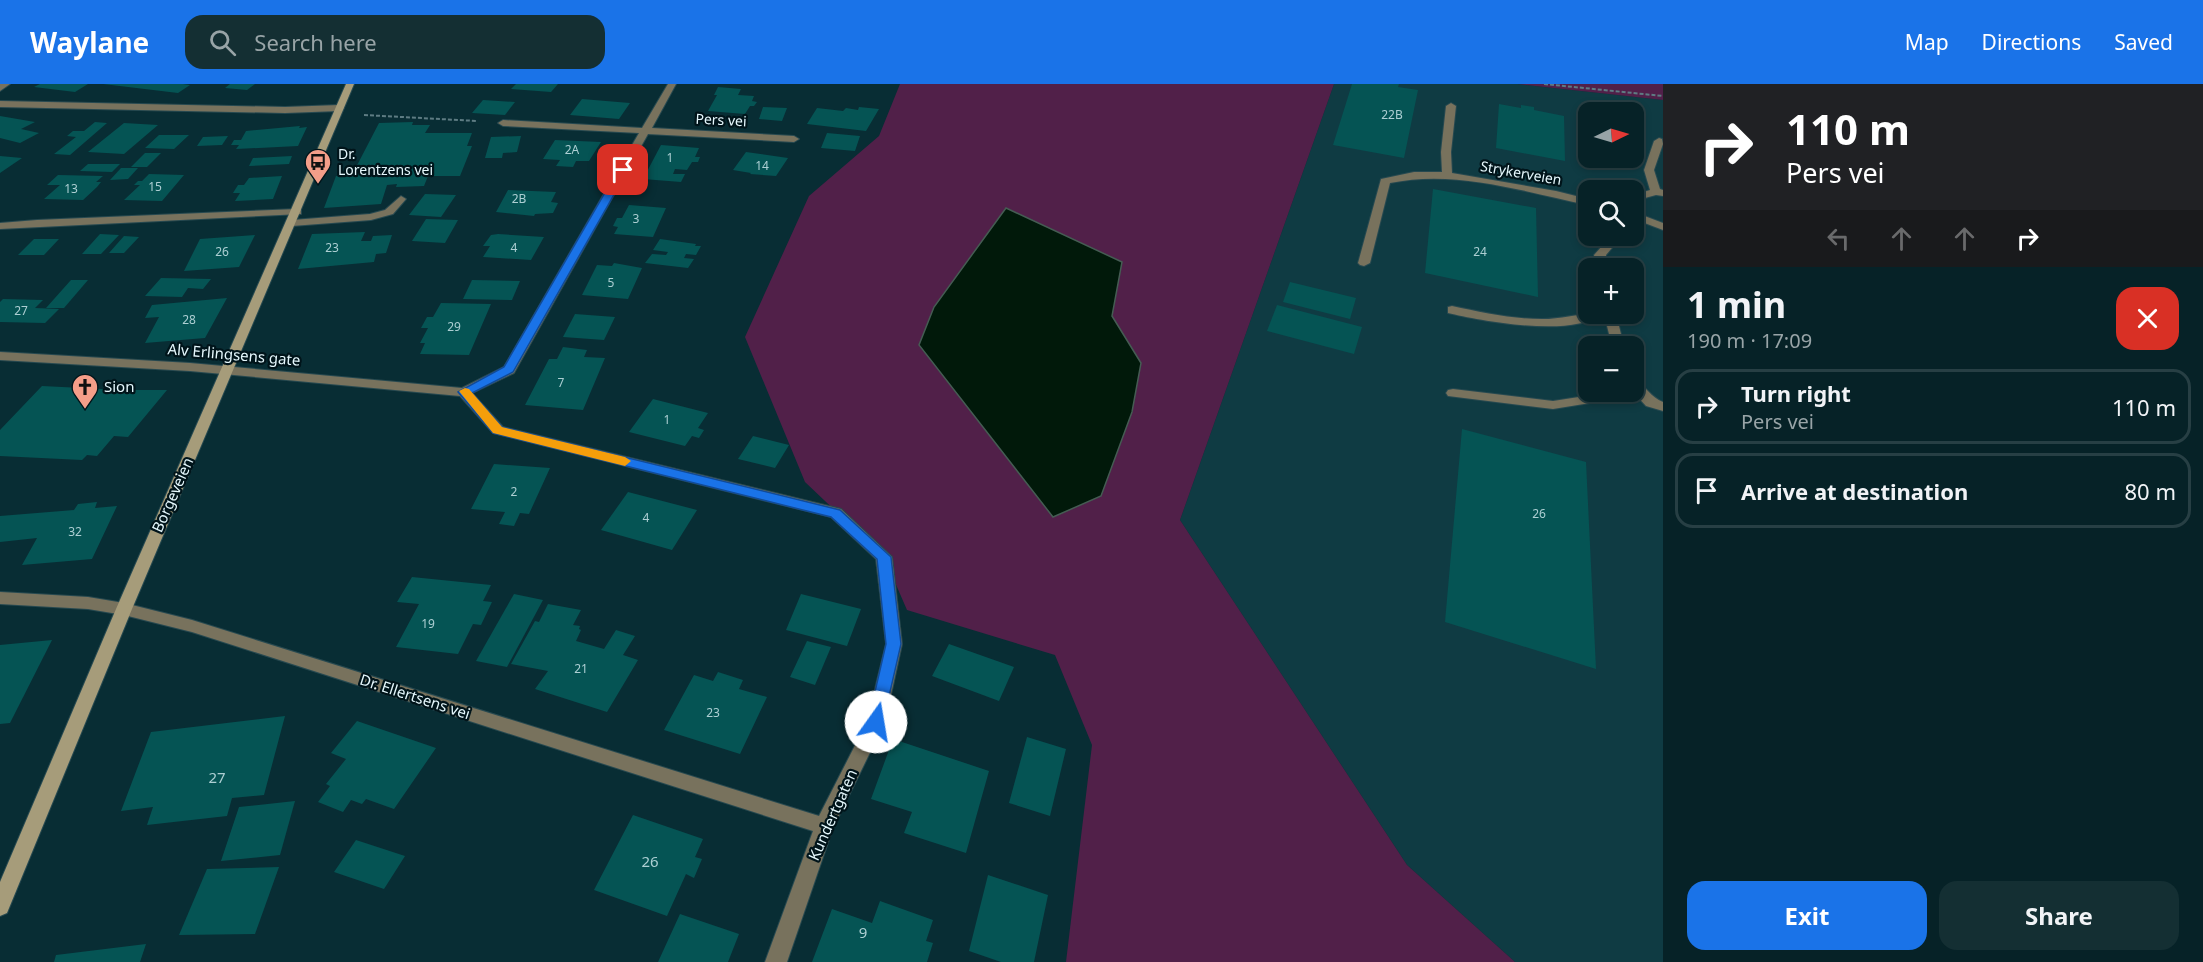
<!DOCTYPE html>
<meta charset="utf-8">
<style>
:root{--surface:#062227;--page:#142f33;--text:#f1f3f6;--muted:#98a4a7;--line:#273f44;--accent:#1a73e8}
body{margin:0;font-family:"Noto Sans",sans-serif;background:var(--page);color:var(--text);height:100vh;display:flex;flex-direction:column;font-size:22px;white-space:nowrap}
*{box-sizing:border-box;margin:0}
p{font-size:20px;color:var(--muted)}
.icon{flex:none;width:33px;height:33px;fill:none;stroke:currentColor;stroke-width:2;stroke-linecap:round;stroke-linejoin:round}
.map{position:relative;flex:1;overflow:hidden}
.details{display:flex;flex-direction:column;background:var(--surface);width:540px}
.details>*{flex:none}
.guide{background:#202124;color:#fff;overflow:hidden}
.needle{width:39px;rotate:85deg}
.fabs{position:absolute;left:1578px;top:18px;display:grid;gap:12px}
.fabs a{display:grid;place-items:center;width:66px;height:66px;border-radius:12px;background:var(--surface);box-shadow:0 3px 9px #0003,0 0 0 2px var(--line);font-size:30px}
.pin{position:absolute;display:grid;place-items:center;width:51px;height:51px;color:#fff;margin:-26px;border-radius:12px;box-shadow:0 3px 9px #0006}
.me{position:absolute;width:66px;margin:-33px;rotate:13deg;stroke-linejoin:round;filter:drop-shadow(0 0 4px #0008)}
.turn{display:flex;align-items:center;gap:21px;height:126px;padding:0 24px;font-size:27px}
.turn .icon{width:78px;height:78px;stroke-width:2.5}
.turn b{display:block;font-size:42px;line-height:51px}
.lanes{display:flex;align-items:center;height:57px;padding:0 24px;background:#0003;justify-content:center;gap:30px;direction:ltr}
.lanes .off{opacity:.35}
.round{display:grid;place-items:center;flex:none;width:63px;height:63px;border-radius:18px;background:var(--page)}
.summary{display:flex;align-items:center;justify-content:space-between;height:102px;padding:0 24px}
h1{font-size:36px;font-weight:700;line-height:45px}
.primary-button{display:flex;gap:12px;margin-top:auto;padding:12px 24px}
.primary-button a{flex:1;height:69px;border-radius:18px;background:var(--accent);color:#fff;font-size:24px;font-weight:700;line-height:69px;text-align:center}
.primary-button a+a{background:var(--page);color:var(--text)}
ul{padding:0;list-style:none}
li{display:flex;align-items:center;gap:18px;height:75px;margin:0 12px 9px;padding:0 12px;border:3px solid var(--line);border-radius:18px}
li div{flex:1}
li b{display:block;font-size:22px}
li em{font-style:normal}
header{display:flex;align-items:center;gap:36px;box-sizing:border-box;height:84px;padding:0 30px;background:var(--accent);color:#fff}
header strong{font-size:28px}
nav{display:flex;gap:33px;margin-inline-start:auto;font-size:21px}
.search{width:420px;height:54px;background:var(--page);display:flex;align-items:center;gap:15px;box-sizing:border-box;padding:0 21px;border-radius:18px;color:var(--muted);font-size:22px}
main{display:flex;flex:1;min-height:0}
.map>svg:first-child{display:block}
.built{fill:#0f3b43;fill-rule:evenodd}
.green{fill:#512049;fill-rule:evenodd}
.water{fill:#01190a;stroke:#455c53;stroke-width:1.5}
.building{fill:#055454}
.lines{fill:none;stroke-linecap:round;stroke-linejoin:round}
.lane-casing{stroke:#274950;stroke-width:2}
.street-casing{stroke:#274950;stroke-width:2}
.secondary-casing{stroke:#274950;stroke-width:2}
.path{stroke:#5e7c83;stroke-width:2;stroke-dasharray:4 2;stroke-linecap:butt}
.lane{fill:#78725d;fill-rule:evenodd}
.street{fill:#78725d;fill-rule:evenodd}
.secondary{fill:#a69c7a;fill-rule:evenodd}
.route{fill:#1a73e8;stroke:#114b97;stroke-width:1.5}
.slow{fill:#f59e0b}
.labels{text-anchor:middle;stroke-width:4.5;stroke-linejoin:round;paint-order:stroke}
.number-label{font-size:12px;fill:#adcfd3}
.far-street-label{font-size:14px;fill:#e5f8fd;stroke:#00141a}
.far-poi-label{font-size:14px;fill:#e5f8fd;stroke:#00141a;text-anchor:start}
.street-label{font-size:15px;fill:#e5f8fd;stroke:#00141a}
.poi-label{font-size:15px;fill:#e5f8fd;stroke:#00141a;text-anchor:start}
.near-number-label{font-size:15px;fill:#adcfd3}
</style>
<header>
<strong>Waylane</strong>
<div class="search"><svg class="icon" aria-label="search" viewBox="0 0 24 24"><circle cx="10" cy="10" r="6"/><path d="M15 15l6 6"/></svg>Search here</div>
<nav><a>Map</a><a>Directions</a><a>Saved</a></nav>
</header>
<main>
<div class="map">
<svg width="1663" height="878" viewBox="0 0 1663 878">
<rect width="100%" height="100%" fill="#082d34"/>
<path class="built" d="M1334,0H1518L1663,16V878H1515L1407,781L1180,436ZM1588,28H1634V74H1588ZM1588,106H1634V152H1588ZM1588,184H1634V230H1588ZM1588,262H1634V308H1588Z"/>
<g class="green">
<path d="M900,0H1334L1180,436L1407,781L1515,878H1066L1092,661L1055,571L907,526L884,473L805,398L745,253L809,112L879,52ZM1122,178L1112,233L979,335L919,261Z"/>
<path d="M1518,0H1663V16Z"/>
</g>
<path class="water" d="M1006,124L1122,178L1112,232L1141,279L1132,328L1101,412L1053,433L919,261L934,223Z"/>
<g class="building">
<path d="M40,0H88L75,8L34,3Z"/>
<path d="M103,0H183L190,1L178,9Z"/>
<path d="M230,0H255L247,6L225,4Z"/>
<path d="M516,0H558L551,8L511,5Z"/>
<path d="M1352,0H1399L1398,3L1418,6L1404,74L1333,61Z"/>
<path d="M718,3L741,5L738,11L754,12L752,17L757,18L754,22H750L745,30L708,27L717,11H714Z"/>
<path d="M582,15L630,19L619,35L570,31Z"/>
<path d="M483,16L515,18L505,31L472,29Z"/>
<path d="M1499,20L1521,24V21L1534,23V26L1564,32L1565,77L1496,64Z"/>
<path d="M763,23L787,24L782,37L759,35Z"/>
<path d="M859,23L879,25L866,47L807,40L817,24L843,27L846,24L858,26Z"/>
<path d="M0,32L35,38L21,45L39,49L20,59L0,54Z"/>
<path d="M95,38L107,39L70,71L54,70L76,53L67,52L73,47H84Z"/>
<path d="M413,38L412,41H430L425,49H472L467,62H472L460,92H428L424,102L396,103L397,100L387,101L381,120L324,124L336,92L352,91L379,39Z"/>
<path d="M124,39L158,41L124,70L88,68Z"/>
<path d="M300,42L299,44L307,43L298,62L236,65L239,61H231L234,56H241L246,47Z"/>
<path d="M827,49L860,52L855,67L821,64Z"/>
<path d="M159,51H189L174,65L145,64Z"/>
<path d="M228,52L222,61L197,62L203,53Z"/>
<path d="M521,52L517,68L503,69L502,74H485L491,53Z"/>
<path d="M555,56L601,58L589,77H576L573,83L556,82L560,76L543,75Z"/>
<path d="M661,61L699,64L695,73H700L698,78H692L687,86L675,85L673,90H685L681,98L643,95Z"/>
<path d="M746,68L788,74L776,92L750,90L751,89L733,86Z"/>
<path d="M145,69H161L147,83H131Z"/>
<path d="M0,72L22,74L0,89Z"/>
<path d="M292,72L289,80L249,82L253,74Z"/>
<path d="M88,80H120L112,88L80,87Z"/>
<path d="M121,84H138L128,95L110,96Z"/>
<path d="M149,90L184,91L162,117L124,116L140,101H134L138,97H142Z"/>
<path d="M58,91L103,92L96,98H101L97,103L83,116L44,115L60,101H47Z"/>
<path d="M282,92L273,115L235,117L240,109H233L238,101H244L249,94Z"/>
<path d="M1433,105L1536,124L1538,213L1425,189Z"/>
<path d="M508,106L556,108L551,118L558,119L553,129L535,130L534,132L496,128Z"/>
<path d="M425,110L456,111L441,133L409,131Z"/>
<path d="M629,121L666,124L653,153L614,150L618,143L613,142L617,134H622Z"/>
<path d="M426,135L458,136L445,159L412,157Z"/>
<path d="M365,148L361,157H371L373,152L392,151L386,169L376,170L374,178L298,185L312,150Z"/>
<path d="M100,150L119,151L101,170H82Z"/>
<path d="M498,150L544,153L531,176L483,173L490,162H483L491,151Z"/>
<path d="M255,151L239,183L184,187L200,155Z"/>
<path d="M124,152L139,153L124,169H109Z"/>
<path d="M34,155H59L44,171H18Z"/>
<path d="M660,155L696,160L695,162H701L696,171L686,170L684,174L694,175L688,184L645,179L652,170L666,171L668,168L653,166Z"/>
<path d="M614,179L642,184L628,215L582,211L597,181L612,182Z"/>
<path d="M161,194L211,195L203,205L188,204L182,213L145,212Z"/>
<path d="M71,196H88L64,224H46Z"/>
<path d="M472,196L520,197L512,216L463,215Z"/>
<path d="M1290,198L1356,214L1350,235L1283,218Z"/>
<path d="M227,214L205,254L145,259L159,233L145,234L152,221Z"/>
<path d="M3,215L43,216L35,224L59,225L45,239L0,238V218Z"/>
<path d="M441,219L491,220L469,271L420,270L425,259H420L428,244H421L427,233H433Z"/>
<path d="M1277,221L1362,243L1354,270L1267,247Z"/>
<path d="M575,230L615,233L604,256L563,253Z"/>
<path d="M563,263L587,266L584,273L605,274L583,326L525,321L549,275H557Z"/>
<path d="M42,302L122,306H167L128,353L114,352L97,372L87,371L82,376L0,372V346Z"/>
<path d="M653,315L708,329L698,344L704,346L699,354L692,352L685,362L629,348Z"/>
<path d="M1462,345L1586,378L1596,585L1445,538Z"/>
<path d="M753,352L789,361L775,384L738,375Z"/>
<path d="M494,380L550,384L529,430L520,429L514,442L499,440L505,428L471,425Z"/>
<path d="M628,408L697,426L672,466L601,446Z"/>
<path d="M97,418L95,424L117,422L92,475L22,481L37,454L0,458V432L74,426L78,420Z"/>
<path d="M412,493L491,501L483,517L492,518L481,541L473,540L458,570L396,563L419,520L397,518Z"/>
<path d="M514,510L543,516L507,583L476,577Z"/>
<path d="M801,510L861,525L847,562L786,546Z"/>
<path d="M548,520L581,526L573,541L580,542L579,545L581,546L576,557L604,565L616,546L635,552L623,571L638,576L607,628L535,605L548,587L511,580L535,537L539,538Z"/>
<path d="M52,556L10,639L0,640V561Z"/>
<path d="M807,557L831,563L815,601L790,593Z"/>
<path d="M949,560L1014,583L999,617L932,592Z"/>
<path d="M718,588L743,596L739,605L767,613L740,670L664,646L694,591L713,597Z"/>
<path d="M285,632L264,711L232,714L227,732L147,741L153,723L121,727L151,648Z"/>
<path d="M357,637L436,664L394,725L366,715L362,720L351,716L343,728L318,718L330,702L326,700L346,675L331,669Z"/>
<path d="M1027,653L1066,665L1050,732L1009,719Z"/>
<path d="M893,655L989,687L966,769L904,749L912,728L871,715Z"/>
<path d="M295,717L280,771L221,777L239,723Z"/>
<path d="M633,731L703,755L695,773L702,775L694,794L686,790L667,832L594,806Z"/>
<path d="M356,756L405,772L384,805L334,788Z"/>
<path d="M279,783L255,850L179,851L207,785Z"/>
<path d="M988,791L1048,811L1034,878H1001L969,867Z"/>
<path d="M880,817L933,836L926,857L933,859L927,878H812L832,825L872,839Z"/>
<path d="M680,830L739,850L728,878H658Z"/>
<path d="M146,860L140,878H54L56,871Z"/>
</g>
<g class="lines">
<g class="lane-casing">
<g id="lane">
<path d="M1451,19L1456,22L1451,68L1452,89L1556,107L1588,115V121C1524,108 1456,85 1390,99L1370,179L1364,182L1360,181L1358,179L1381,95L1414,88H1442L1441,68L1446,22Z"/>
<path d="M1659,54L1662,55L1663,60L1654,86L1660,105L1663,106V112L1656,111L1634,117V111L1650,106L1644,86L1654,57Z"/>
<path d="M401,112L406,115L393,130L371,136L292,142L287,139L292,136L370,130L385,126Z"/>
<path d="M1634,128L1663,139V146L1634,135Z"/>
<path d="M1611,152H1622L1606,171L1607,184H1597L1594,171Z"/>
<path d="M1452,222C1481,228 1511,235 1542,235C1563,235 1582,228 1601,230C1574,254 1481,237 1448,229V223Z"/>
<path d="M1604,230H1616L1624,262H1612Z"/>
<path d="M1634,297C1646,301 1651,314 1663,318V327L1646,322L1633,308Z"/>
<path d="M1453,305L1553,317L1611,308H1624L1620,314L1615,315L1553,325L1448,312L1446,309L1448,306Z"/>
</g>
</g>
<g class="street-casing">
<g id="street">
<path d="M0,0H10L0,7Z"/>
<path d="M668,0H676L652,44L794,52L799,55L794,58L648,50L514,289L472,309L503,343L841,425L892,473L902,560L885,638L833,744L787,878H765L813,747L192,548L124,531L88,525L0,520V508L88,513L124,519L192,536L819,732L867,638L886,560L876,475L831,433L493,349L460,312L190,287L0,276V268L190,279L462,304L504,283L639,49L503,42L498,39L503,36L642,44Z"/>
<path d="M0,17L285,23L339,21L344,24L339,27L285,29L0,23Z"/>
<path d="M297,125L301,126V130L0,145V139L37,136Z"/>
</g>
</g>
<g class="secondary-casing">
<path id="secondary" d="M346,0H354L132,525L7,829L0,832V798L116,525Z"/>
</g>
<g class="path">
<path d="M1544,0L1663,12"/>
<path d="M364,31L477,37"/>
</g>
<use href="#lane" class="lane"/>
<use href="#street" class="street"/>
<use href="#secondary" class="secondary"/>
</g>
<path class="route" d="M623,83L628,86L513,288L472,309L502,343L840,426L891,473L901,560L882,643L876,645L870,643L868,638L886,560L877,475L831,433L493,349L458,308L504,283L618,86Z"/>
<path class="slow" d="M465,304L469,305L502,343L625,373L631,377L625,382L493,349L459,307Z"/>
<defs>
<g id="bus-pin" transform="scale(1.35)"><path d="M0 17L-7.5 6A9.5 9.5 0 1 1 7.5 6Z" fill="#f49e89" stroke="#00141a"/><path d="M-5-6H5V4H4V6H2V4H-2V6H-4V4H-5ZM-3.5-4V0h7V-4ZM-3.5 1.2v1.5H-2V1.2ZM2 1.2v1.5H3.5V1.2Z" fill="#111"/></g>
<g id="church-pin" transform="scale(1.35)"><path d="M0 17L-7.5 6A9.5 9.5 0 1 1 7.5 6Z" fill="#f49e89" stroke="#00141a"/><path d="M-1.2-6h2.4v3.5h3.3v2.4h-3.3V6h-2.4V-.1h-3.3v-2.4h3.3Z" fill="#111"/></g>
</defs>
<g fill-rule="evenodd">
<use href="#bus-pin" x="318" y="78"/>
<use href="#church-pin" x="85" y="303"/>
</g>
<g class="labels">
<g class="number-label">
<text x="1392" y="35">22B</text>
<text x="572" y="70">2A</text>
<text x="670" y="78">1</text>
<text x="762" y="86">14</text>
<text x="155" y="107">15</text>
<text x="71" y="109">13</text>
<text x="519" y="119">2B</text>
<text x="636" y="139">3</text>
<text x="332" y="168">23</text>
<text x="514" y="168">4</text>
<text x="222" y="172">26</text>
<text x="1480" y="172">24</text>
<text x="611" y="203">5</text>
<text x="21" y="231">27</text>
<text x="189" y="240">28</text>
<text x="454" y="247">29</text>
<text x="561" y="303">7</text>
<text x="667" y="340">1</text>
<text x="514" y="412">2</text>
<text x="1539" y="434">26</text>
<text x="646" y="438">4</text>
<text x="75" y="452">32</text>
<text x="428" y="544">19</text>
<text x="581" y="589">21</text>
<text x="713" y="633">23</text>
</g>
<g class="far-street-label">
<text transform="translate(721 36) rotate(3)" y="5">Pers vei</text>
<text transform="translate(1521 89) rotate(10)" y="5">Strykerveien</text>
</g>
<g class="far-poi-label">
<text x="338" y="75">Dr.<tspan x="338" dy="16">Lorentzens vei</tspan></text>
</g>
<g class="street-label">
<text transform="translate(234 271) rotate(5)" y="5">Alv Erlingsens gate</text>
<text transform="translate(173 411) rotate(-66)" y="5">Borgeveien</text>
<text transform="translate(415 613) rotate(18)" y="5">Dr. Ellertsens vei</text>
<text transform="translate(833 731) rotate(-66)" y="5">Kundertgaten</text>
</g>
<g class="poi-label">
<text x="104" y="308">Sion</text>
</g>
<g class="near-number-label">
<text x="217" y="699">27</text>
<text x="650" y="783">26</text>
<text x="863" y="854">9</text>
</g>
</g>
</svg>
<div class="fabs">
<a><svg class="needle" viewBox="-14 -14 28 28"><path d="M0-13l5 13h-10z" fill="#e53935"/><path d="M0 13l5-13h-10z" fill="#98a4a7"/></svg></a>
<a><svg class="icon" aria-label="search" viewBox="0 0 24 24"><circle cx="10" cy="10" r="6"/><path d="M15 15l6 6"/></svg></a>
<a>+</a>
<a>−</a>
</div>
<div class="pin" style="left:623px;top:86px;background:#d93025"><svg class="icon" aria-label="arrive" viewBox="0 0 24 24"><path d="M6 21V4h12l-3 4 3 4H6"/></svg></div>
<svg class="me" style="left:876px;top:638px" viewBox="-20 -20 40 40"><circle r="19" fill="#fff"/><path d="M0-13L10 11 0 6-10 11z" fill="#1a73e8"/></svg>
</div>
<section class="details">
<div class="guide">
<div class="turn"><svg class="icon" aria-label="right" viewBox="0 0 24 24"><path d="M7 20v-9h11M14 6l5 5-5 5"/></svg><div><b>110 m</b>Pers vei</div></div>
<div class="lanes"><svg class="icon off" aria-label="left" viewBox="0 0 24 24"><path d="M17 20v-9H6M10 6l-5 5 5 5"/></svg><svg class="icon off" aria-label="ahead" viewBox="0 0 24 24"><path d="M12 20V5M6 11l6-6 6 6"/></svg><svg class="icon off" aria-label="ahead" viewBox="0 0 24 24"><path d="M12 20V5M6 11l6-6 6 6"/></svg><svg class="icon" aria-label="right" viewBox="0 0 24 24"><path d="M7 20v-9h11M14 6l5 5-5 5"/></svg></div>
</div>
<div class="summary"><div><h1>1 min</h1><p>190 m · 17:09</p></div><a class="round" style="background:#d93025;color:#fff"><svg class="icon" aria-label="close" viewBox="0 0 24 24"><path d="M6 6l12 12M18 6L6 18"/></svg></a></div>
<ul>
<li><svg class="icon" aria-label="right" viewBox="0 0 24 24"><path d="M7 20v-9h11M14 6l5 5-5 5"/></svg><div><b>Turn right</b><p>Pers vei</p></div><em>110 m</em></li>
<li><svg class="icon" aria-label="arrive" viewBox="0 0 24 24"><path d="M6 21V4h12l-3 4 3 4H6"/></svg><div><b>Arrive at destination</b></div><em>80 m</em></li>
</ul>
<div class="primary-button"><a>Exit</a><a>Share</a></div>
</section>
</main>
